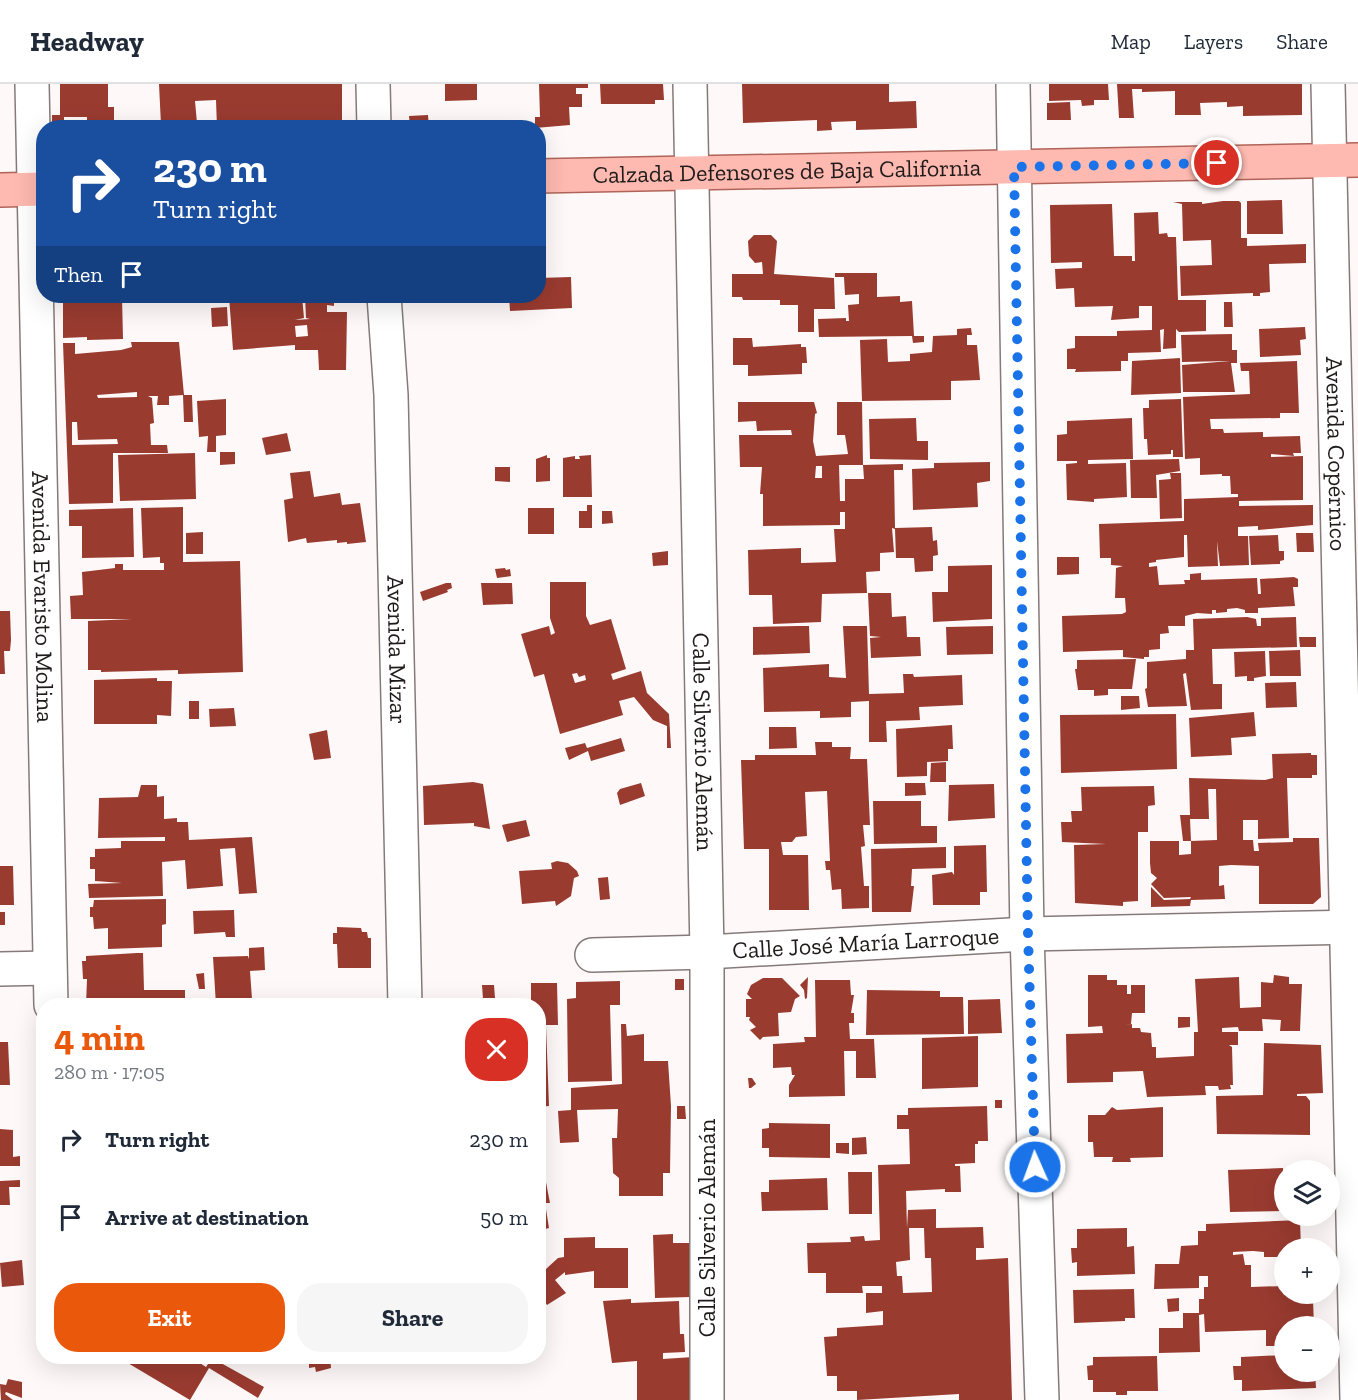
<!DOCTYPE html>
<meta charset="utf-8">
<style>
:root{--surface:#fff;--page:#f6f6f7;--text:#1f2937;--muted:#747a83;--line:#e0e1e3;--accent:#ea580c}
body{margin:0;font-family:"Zilla Slab",serif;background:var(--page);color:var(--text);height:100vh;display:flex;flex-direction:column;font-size:22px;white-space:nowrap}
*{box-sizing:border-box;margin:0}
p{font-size:20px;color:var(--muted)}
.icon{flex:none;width:33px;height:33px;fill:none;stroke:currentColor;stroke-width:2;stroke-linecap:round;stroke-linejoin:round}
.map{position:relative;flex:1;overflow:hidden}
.panel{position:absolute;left:36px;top:914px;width:510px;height:366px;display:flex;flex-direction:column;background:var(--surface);border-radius:24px;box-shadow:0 6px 24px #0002}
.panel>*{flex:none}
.hud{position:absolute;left:36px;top:36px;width:510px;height:183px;border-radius:24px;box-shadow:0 6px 24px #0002;background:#1a4fa0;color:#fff;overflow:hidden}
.fabs{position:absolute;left:1274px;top:1076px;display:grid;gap:12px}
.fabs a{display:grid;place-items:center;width:66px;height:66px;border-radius:50%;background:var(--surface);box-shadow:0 6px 24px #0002;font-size:30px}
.pin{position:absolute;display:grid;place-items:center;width:51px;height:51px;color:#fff;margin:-26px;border:3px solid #fff;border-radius:50%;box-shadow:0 2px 6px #0007}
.me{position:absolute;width:66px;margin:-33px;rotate:358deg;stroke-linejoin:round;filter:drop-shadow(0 0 4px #0008)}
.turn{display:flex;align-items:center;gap:21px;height:126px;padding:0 18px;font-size:27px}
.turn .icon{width:78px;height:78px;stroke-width:2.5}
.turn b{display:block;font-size:42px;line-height:51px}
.then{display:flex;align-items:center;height:57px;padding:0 18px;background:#0003;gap:12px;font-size:22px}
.round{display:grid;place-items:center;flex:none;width:63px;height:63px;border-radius:24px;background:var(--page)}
.head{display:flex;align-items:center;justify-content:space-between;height:102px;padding:0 18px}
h1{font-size:36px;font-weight:700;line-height:45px;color:var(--accent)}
.primary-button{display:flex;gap:12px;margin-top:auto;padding:12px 18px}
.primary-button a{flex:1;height:69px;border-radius:24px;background:var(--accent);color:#fff;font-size:24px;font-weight:700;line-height:69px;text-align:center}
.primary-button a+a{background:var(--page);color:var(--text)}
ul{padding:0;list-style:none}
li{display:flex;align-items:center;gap:18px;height:78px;padding:0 18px}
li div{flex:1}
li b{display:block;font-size:22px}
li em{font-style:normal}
header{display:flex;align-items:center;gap:36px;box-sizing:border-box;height:84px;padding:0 30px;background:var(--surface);border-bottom:2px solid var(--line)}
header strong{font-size:28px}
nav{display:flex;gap:33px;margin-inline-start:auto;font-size:21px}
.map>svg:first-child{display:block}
.building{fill:#9a3b30;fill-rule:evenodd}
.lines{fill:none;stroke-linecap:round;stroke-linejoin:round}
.minor-casing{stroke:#857a79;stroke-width:36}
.major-casing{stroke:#b06459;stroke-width:36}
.minor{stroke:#fff;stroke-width:33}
.major{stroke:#feb9b0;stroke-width:33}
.route{stroke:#1a73e8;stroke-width:10;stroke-dasharray:0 18}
.labels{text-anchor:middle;stroke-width:6;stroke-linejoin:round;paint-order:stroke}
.street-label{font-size:24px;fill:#1f1b1a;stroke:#fff}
</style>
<header>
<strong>Headway</strong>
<nav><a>Map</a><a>Layers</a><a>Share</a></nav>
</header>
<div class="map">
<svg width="1358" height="1316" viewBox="0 0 1358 1316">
<rect width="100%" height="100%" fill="#fef9f8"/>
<g class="building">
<path d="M60,0H108V23H114V44H87V33H64V44H52V31H60Z"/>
<path d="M159,0H342V44H217L216,16L195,17L197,39H186V44H170V40L161,41Z"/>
<path d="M445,0H477V16L445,17Z"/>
<path d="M539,0H588V4H576V10H582V23H569L570,41L535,44V33H540Z"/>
<path d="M600,0H663L664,16H655V20H601Z"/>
<path d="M742,0H889V18L916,17L917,44L856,46V37L831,38L832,46L817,47V36L743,39Z"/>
<path d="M1049,0H1108L1109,16H1094V21L1082,22L1081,16L1049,17Z"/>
<path d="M1117,0H1302V31L1243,32V22L1227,23V18L1200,19L1201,31H1175V7L1142,8V5H1132L1134,34H1119Z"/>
<path d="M1070,18L1071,36H1047V19Z"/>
<path d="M428,31L429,44H410L409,32Z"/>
<path d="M1282,116L1283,150H1247V117Z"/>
<path d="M1223,117H1239L1241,119V154H1247V162L1306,160V179L1269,180L1270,208L1260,209V212H1253V209L1181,212L1180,182L1212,181L1211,156L1183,157L1182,120L1173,118H1202V120Z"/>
<path d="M1112,120L1114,172H1132V177H1135L1134,129L1158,128L1159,150L1167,149L1168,153H1176L1178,216H1206V247L1179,248L1176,245V264L1163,265L1164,245L1160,246L1161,268L1128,269V277H1121V287L1075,288L1076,285H1067V265L1075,264V252H1117V247L1152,246V222H1139V234L1111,236L1113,222L1075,223L1074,204L1056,205L1055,185L1082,184V178L1051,179L1050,121Z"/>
<path d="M538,129H546V144L538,143Z"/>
<path d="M754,151H771L777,157L774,190L834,194L835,225H814V248H798V221H780V216H743L742,213H732V190H763L762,178L755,179L749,172L748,157Z"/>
<path d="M835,189H877V213L900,212V218L912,217L914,252H924V258L913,259L912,252L819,253L818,235L846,234V237H849L848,221L859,220V210L845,211L844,193H835Z"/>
<path d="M571,193L572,224L510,227L509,212H538V194Z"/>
<path d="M63,212H122L123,255L87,256V253L63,254Z"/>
<path d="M229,212H302L304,234L295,236L310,235L306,234L305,212H334V222L327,221V228H347L346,286H319L318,266H295V261L233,266ZM307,241L308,252L296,253L295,242Z"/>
<path d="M1224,218H1232L1233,243H1224Z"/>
<path d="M227,223L228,242L212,243L211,224Z"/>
<path d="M1305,243L1306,255L1300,256L1301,271L1260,273L1259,245Z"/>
<path d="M971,244L972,251H967V261H977L980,296L951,297V316L862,317L860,256L887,255L888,278L910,277V270L932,268L933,252L957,251V245Z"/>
<path d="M1232,250V266H1237V279H1231L1235,308H1183L1182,281L1230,277L1182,278L1181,251Z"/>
<path d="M733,254H752L753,263L801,260V263H806L807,279H802V290L748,292V281H733Z"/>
<path d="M131,258H179L184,311H192L193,338H184L183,311L169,312V321H157L158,312H148L152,314L154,339L150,340L151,361H167L168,369H113V419L69,420L63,259H75V270L121,266L132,263ZM137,308V313L98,314L97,311ZM72,338H77L78,356L117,355L118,360L72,361Z"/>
<path d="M1180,274L1181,309L1131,311L1132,277Z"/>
<path d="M1297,277L1299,329H1280V334L1210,335L1211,345H1223L1224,349L1263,348V353L1300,352L1301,369H1293L1294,372L1271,370V373L1303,372V416L1239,417V422L1313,421V441L1258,446V442L1238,443V452H1248L1249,481L1220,482L1217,457L1218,482L1188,483L1187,451H1184V473L1156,476V478L1149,479V483L1157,482L1159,501L1185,500L1184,496H1190V490L1201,489V496L1257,494L1258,510H1261L1260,495L1294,493L1298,495V503H1293L1295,522L1258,524V529H1245V526L1237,524L1227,525V528L1216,529V526H1212V530L1197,529L1185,532V542H1168L1169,549L1160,550V565L1149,566V573H1144V575L1123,573V566L1063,568L1062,532L1122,530L1126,528L1125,514H1115L1116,484L1123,482L1111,481V474H1100L1099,440L1184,437V415L1238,413V410H1231L1230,392H1222V390L1200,391V374L1185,375L1183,313L1250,310L1249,287H1241L1240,279Z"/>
<path d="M226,315V351L216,352V368H207L208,352L199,353L197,317Z"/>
<path d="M1181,315L1183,373H1173V366H1171V370L1148,371L1147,355H1144L1143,324H1149V316Z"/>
<path d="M738,318H814L817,329L815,330L813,357L816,372L848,370L845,351H837V318H862L863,381H839L840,417H845V395H864L863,381L903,380V386H894L895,444L932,443L933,457L937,456L938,471L933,472V487L915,488L914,474H896L895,445L892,444L894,468L880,469V487L866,488L867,509L822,510L821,538L773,540L772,511H749L748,466L801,464V479L836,478L834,445H845V428H840V441L763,442V410H760L762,383H740L739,351H792L791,346L757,347L756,337L738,338ZM816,382H822V394H815Z"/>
<path d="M916,334L917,357H928V376L870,375L869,335Z"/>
<path d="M1132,334L1133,375L1088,376V380L1126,379L1127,413L1094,415V418L1067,416L1066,380L1077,379V377H1057V351L1067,350V337Z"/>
<path d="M287,349L291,367L266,371L262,354Z"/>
<path d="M220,368H235V380L220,381Z"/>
<path d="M195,369L196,415L120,417L118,371Z"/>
<path d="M547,371V374H550V397L536,398V375Z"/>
<path d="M591,371L592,413H563V374L575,372V375H580L579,372Z"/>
<path d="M1179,375L1180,387L1156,391L1157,414H1131L1130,376Z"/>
<path d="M990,378V397L977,399L978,423L913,426L912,385L934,384V379Z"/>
<path d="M495,383H510V398L495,397Z"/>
<path d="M310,387L314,413L340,409L342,421L360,419L366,458L347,460V458L337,459V456L307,459L306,454L288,458L284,416L293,414L290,389Z"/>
<path d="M1170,389H1181L1182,434L1160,435L1159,396L1171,395Z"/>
<path d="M587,421H592V444H579V427H587Z"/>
<path d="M183,423V478L240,477L243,588L178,590V586L101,588V586H88V537L132,535H71L70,512L83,511L82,488L115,484V480H123V486H164V479H160V473L143,474L141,424Z"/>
<path d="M133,424L134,473L82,474V442H69V426Z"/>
<rect x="528" y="424" width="26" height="26"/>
<path d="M602,427H612L613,439L602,440Z"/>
<path d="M203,448V470H186V449Z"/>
<path d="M1296,449H1313L1314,468H1297Z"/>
<path d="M1278,451L1279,467H1284V476L1280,477V480L1251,481L1249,452Z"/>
<path d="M668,467V481L653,482L652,469Z"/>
<path d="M1057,473H1079V490L1057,491Z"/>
<path d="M992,481V535L933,538L932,508H948V482Z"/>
<path d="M505,484L506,486L510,485L511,492L497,494L495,485Z"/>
<path d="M550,498H586V532L590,541L611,535L626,585L611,590L613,596L641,587L647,609L669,630L671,664H667V642L653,636L634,613L619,617L623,631L560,650L544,590L534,593L521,550L549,542L551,551L555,549L550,534ZM577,589L579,593L585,591L586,596L575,599L572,590Z"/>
<path d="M446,499H451L452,504L447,506L448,508L423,517L420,508Z"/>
<path d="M481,499H512L513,520L483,521Z"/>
<path d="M868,509H891L892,533L906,532L907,553H920L921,572L871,574L870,554L881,553L870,552Z"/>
<path d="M0,527H10L11,556L10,567H4L5,590H0Z"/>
<path d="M1247,533L1256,535L1257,542H1261V534L1296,533L1297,563L1212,565L1213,600H1222V625L1191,626L1186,589L1183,590L1187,622L1148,623L1145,605L1147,604V578L1186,575V566H1194L1193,535Z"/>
<path d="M797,542H809L810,569L753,571V543Z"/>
<path d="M843,542H867L869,610L904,609L903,590H913L914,593L962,591L963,621L919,623L920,636L886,637L887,658H869V617L851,618V633L820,634V627L764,628L763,584L829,580V593L846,594Z"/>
<path d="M993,542V570L947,571L946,543Z"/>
<path d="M1299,553H1316V563H1300Z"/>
<path d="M1300,566L1301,592H1270L1269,567Z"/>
<path d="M1265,567L1266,592L1254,594V597H1247V592L1235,593L1234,568Z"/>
<path d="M1136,575L1132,605H1108V611L1094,612V606H1078L1075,585H1077V576Z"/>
<path d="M157,594V597H172L171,632L157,631V640H94V596Z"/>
<path d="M1296,598L1297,623L1266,624L1265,599Z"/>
<path d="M1121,612H1139L1140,624L1121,626Z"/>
<rect x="189" y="617" width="10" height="18"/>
<path d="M234,624L236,642L210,643L209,625Z"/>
<path d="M1254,628L1256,652L1231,654L1232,671L1191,673L1189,634Z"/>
<path d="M1176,630L1177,685L1061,689L1060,631Z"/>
<path d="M952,641L953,665H948V677L927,678V692L897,693L896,645Z"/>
<path d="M769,643H796L797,664L769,665Z"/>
<path d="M327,646L331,674L314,676L309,650Z"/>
<path d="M621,654L625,667L591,677L588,667L569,676L565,664L585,659L587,664Z"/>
<path d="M815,658H832V663H851L850,675H867L870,741H863L865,762L861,763L864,802H869V824L842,825L841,805L832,806L830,786H826L825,777H830L827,707L805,708L807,752L796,753L792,758H781L783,771H808L809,826H769V765H744L741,676H755V671H816Z"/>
<path d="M1311,669V671H1317V691H1312V694H1287L1289,754L1258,755V736H1243V756H1253L1254,767H1259L1258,759L1293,758V754H1319L1321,813L1313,820H1259V782L1231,781L1219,782V802L1224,801L1225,815L1191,816L1190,822L1151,823V803L1164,816L1190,815L1191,813L1164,814L1151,800L1157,794L1151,789L1150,779V757H1179V771L1191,770V757H1183L1180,731H1190L1189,694L1265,696L1273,694L1272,670ZM1208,705H1216L1217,756L1191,757L1190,735H1209Z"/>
<path d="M946,678V698H930L931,679Z"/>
<path d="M473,698L483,700L490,745L474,742V739L424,741L423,702Z"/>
<path d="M641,699L645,712L620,721L617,709L620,705Z"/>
<path d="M905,699H925L926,711L905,712Z"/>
<path d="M994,700L995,734L948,737L949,701Z"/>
<path d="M141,701H157V713L164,712V735L177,734V738H188L189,756L252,753L257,809L239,810L235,764L220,765L223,802L187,805L185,776L162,778L163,812L89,814L88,800L122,799L95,797V785H90V773H95V765L121,764V757H165V753L98,754L99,714L138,713Z"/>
<path d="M1154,702L1155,721L1148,722V748H1138V817L1123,818V822L1075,819L1074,761L1106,760L1062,758L1061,738H1072L1071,727H1082L1081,703Z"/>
<path d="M873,717H921V742H937V759L874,760Z"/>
<path d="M526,736L530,752L507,758L502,741Z"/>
<path d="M986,761L987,808H980V821H933L932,791L952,788L954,791V762Z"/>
<path d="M946,763V784L912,785L911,802H914L911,828H872L871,765Z"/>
<path d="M557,777L568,779L577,787L579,792L574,794L571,812L556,822L555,817L522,820L519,787L552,785L551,779Z"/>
<path d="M0,782H13L14,821H0Z"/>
<path d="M608,793L610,815L600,816L598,794Z"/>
<path d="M166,815V840L162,841V863L108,865V844L94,845L93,833H90V823H93L94,816Z"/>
<path d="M234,826L235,853H226L225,848L194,850L193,827Z"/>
<rect x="0" y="828" width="5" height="13"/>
<path d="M337,843L361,844L362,848H367L368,854H371V884H338L337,860H333V849H337Z"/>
<path d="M264,863L265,886L250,887L252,915L233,916V921H216L213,873L248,872L249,875V864Z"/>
<path d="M137,869H143L144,906H185V921H86L87,895H83L82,877H86V872Z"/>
<path d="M204,889L205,905H199L196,890Z"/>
<path d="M1088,891H1107V896H1117V901H1127V910H1131V901H1145V929H1132L1131,940L1124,941L1132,940V944H1140L1141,948L1151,949L1152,963H1156V974L1194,972V948H1198L1195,895L1239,893L1240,924L1261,923V898L1273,899L1274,891L1289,893V900H1302L1300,947H1280L1281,936L1262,935L1263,947H1239L1238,943L1222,944V948H1238V961H1229L1232,963L1233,1001H1230L1231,1005L1219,1006L1218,1002H1205L1206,1011L1147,1013L1143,987L1113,988V998L1067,999L1066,950L1103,949L1102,942L1088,943Z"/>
<path d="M808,893L807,914L805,915L804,906L800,901Z"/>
<path d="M763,894H782L800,912L795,915L791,928L778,929L779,952L763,953L760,956L750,946L756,943L749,936L750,933H746V915H752L747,910L751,901Z"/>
<rect x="675" y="895" width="9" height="11"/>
<path d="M815,896H850L851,911H854L851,929H854V939H849L850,955H874L876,994H856V967H844L845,1012L789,1013V1001L795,991H792L791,983L773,984V960L805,958L804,953H816Z"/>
<path d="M620,897V921H610L612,997L568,998L567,915L576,914V898Z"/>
<path d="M531,899H557L558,941H546L549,1022L538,1023V921H531Z"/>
<path d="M482,901H494L495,914L483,915Z"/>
<path d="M867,906L940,907V913H963L964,950L866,951Z"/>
<path d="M1000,915L1002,949L968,950V916Z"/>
<path d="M1178,933H1190V943L1178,944Z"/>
<path d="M621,940H626L627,952L644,950V977H668L671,1022L670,1089H663V1112H619V1094L613,1089L612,1054H617L618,1025L577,1026L579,1058L560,1059L558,1027L571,1026V1004L622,1000Z"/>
<path d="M978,952V1003L922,1005V954Z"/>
<path d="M0,958H8L10,1001H0Z"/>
<path d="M1264,959L1321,961L1323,1009L1297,1010V1012H1306L1310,1017V1051L1217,1050L1216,1012L1263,1011Z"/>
<path d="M748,994H752L756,1000L751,1004H749Z"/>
<rect x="995" y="1016" width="7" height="8"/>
<path d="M677,1022H685L686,1035H677Z"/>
<path d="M987,1022L988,1057H978V1060H975V1079L955,1080V1082H960L961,1108H945V1105L906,1107L907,1144L908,1126L936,1125V1144L983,1143L984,1164H976V1176L1008,1174L1012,1316H959V1310L857,1316V1307H837V1292H827L824,1253L837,1252V1244L883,1241V1227L866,1229V1209H882V1202H862L863,1209H826V1189H808L807,1159L851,1158L850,1153L864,1152L865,1157L880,1156L878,1081L910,1080L909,1045H897V1031H908V1024ZM909,1144H924L925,1174H931L932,1208L903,1209L902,1192H897L896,1178L910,1176Z"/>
<path d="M1112,1023L1117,1026L1163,1023V1073L1130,1074L1131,1078H1112L1113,1073H1094L1093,1058H1088V1031H1105Z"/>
<path d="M769,1039L830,1040V1074L769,1073V1064H762V1045L769,1044Z"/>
<path d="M0,1045L13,1046V1073L20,1072V1082H0Z"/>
<path d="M866,1053L867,1070L852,1071V1054Z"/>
<path d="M836,1059H849V1070L836,1069Z"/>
<path d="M1283,1084L1284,1127L1230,1128L1228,1086Z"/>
<path d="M848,1088H872V1130H849Z"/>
<path d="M545,1093L550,1119H545L549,1144L538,1147V1094Z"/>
<path d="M827,1094L828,1126L762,1127L761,1108H769V1096Z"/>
<path d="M20,1096V1103H9L10,1121H0V1097Z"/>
<path d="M1300,1136L1301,1164H1284V1173H1264V1168L1253,1167L1233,1168V1171L1243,1170L1245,1181H1251V1203L1284,1202V1209H1300V1216H1313L1314,1242H1284V1262H1266V1246L1205,1248L1204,1230L1199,1231L1200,1268L1159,1269V1244H1183V1229H1199V1215H1204V1203H1208V1192H1199V1204L1154,1205L1155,1180H1179L1181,1162L1198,1161V1147H1206V1140Z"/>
<path d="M1127,1144V1163L1134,1162L1135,1190L1077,1192V1178L1072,1179L1071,1164H1077V1145Z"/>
<path d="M673,1150V1159H690L691,1213L655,1214L653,1151Z"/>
<path d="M595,1153V1164H628V1204H594V1187L565,1191V1188L555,1196L566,1209L547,1221L544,1217L538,1221V1176L546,1185L558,1174L564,1173V1154Z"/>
<path d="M22,1176L24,1201L2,1203L0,1179Z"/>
<path d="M1134,1205L1135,1234H1125V1237L1074,1239L1073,1206Z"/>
<path d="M1179,1214V1227L1168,1228L1167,1215Z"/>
<path d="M631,1215V1219L679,1217L680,1250H684L685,1268L663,1269V1275L693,1273V1316H637V1277L612,1279L603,1217Z"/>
<path d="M1284,1271V1287H1315L1316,1304L1242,1307V1296H1234L1233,1282H1241V1273Z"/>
<path d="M116,1272H189L206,1283L212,1274L264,1303L258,1314L209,1284L190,1316Z"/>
<path d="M309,1272H330L331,1284L316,1288L315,1283L309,1284Z"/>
<path d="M1157,1272L1158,1307H1127V1311H1116V1308H1093V1296H1088L1087,1282L1093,1281V1273Z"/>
<path d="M8,1295L22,1298V1314L6,1308L5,1310L13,1316H1L0,1300L6,1301Z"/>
</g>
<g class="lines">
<g class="minor-casing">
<g id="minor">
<path id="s1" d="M32,0L51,921"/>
<path d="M373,0L374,44"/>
<path id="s2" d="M690,0L707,868V1316"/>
<path d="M1013,0L1027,850L1042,1316"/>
<path id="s3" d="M1328,0L1357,1316"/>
<path id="s4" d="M384,212L391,311L405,921"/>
<path id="s5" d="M592,871L707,868L1027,850L1358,843"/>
<path d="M0,885L49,884"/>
</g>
</g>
<g class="major-casing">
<g id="major">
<path id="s6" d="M538,92L1358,76"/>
<path d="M0,106L44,105"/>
</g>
</g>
<use href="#minor" class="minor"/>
<use href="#major" class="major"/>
</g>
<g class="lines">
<path class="route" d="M1035,1083L1028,850L1014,83L1217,79"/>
</g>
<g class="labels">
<g class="street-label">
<text dy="8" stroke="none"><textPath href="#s6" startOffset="249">Calzada Defensores de Baja California</textPath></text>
<text dy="8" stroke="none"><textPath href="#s3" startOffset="370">Avenida Copérnico</textPath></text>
<text dy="8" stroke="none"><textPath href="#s1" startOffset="513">Avenida Evaristo Molina</textPath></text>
<text dy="8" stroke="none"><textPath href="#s4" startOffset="354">Avenida Mizar</textPath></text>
<text dy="8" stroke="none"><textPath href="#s2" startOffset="658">Calle Silverio Alemán</textPath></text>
<text dy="8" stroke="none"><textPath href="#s5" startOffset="274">Calle José María Larroque</textPath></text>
<text transform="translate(707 1144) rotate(-90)" y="8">Calle Silverio Alemán</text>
</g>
</g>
</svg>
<div class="fabs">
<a><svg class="icon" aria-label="layers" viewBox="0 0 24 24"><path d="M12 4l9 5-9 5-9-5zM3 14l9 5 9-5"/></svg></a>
<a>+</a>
<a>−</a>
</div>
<div class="pin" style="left:1217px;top:79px;background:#d93025"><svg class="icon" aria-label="arrive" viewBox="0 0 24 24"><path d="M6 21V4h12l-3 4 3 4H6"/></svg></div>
<svg class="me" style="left:1035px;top:1083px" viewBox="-20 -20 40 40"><circle r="17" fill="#1a73e8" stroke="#fff" stroke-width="3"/><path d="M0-11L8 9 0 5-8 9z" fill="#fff"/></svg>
<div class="hud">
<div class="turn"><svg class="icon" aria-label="right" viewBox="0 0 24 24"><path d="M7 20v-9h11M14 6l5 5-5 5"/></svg><div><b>230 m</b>Turn right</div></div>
<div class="then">Then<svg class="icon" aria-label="arrive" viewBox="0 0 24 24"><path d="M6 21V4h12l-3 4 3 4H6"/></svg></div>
</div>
<section class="panel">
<div class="head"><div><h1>4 min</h1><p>280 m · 17:05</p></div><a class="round" style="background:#d93025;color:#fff"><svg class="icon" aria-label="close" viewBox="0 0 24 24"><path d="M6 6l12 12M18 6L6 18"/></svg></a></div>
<ul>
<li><svg class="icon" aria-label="right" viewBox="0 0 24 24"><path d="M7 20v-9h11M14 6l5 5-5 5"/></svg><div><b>Turn right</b></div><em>230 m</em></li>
<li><svg class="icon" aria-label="arrive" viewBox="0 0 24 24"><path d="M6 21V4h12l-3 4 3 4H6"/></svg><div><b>Arrive at destination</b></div><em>50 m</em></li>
</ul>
<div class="primary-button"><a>Exit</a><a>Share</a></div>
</section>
</div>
